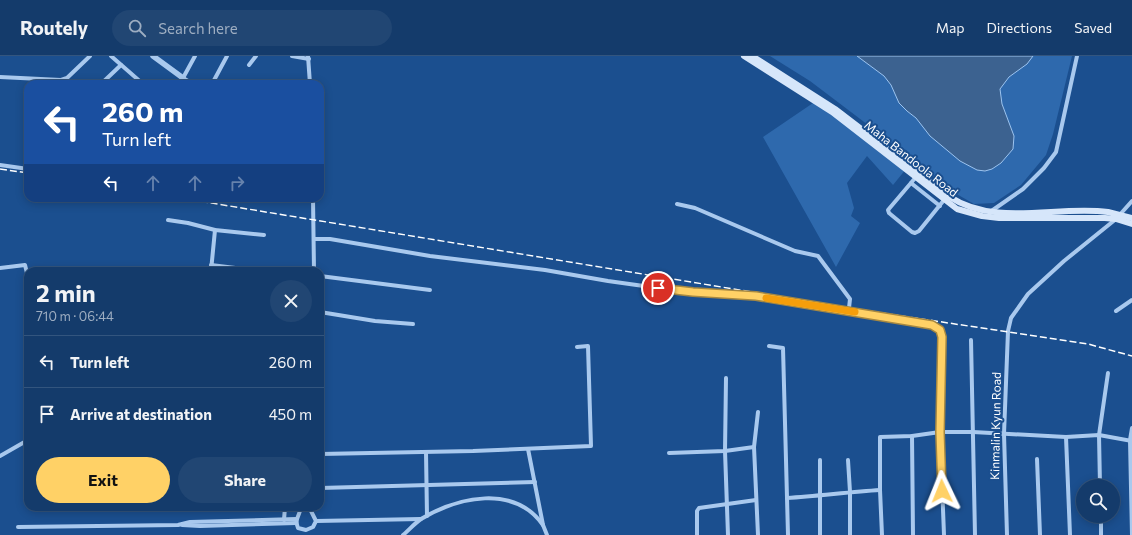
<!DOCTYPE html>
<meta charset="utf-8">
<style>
:root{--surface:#143b6b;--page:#214673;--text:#f1f3f6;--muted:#9dadc1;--line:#33557e;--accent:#ffd166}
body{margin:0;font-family:Commissioner,sans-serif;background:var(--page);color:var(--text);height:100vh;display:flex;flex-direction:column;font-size:15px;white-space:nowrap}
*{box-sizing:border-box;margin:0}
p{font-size:13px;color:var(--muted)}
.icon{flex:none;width:22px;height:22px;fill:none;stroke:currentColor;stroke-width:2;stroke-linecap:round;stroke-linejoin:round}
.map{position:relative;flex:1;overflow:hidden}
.drawer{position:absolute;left:24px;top:211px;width:300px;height:244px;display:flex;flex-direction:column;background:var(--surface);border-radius:12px;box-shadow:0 2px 10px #0003,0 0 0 1px var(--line)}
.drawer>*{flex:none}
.hud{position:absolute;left:24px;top:24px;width:300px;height:122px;border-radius:12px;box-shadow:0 2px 10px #0003,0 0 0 1px var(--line);background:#1a4fa0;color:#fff;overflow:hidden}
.fabs{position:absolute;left:1076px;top:423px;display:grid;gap:8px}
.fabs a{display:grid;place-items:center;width:44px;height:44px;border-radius:50%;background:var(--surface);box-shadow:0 2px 10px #0003,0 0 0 1px var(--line);font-size:20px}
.pin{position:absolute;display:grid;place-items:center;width:34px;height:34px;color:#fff;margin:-17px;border:2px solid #fff;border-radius:50%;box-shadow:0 1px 4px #0007}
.me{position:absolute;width:44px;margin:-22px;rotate:358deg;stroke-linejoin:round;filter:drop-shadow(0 0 3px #0008)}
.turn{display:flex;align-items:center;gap:14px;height:84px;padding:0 12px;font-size:18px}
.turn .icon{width:52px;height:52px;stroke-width:2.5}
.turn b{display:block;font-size:28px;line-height:34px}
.lanes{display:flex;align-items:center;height:38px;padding:0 12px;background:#0003;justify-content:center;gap:20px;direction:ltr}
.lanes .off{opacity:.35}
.round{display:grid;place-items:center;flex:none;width:42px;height:42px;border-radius:21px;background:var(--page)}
.overview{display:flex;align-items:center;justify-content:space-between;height:68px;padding:0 12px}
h1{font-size:24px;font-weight:700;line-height:30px}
.action{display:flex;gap:8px;margin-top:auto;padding:8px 12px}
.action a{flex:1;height:46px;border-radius:24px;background:var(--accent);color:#111;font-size:16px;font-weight:700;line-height:46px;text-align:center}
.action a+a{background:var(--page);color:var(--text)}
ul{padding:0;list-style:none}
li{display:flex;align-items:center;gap:12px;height:52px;padding:0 12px;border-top:1px solid var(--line)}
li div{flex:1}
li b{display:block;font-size:15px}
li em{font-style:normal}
header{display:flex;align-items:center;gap:24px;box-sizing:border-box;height:56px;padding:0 20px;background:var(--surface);border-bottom:1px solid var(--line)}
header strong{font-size:19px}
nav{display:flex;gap:22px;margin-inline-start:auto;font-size:14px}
.search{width:280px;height:36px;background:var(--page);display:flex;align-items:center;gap:10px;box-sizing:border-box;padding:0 14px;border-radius:22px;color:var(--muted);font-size:15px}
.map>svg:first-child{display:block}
.green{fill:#2e69ad}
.water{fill:#3c6290;stroke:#9cc4f0}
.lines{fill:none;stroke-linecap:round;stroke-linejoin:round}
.minor{stroke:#a9c9ee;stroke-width:4}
.tertiary{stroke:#a9c9ee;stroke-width:5.5}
.secondary{stroke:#d6e6fa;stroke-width:6}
.rail{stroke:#fff;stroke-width:1.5;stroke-dasharray:7 3;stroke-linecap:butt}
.route-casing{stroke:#a68842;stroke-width:10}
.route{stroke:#ffd166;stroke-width:7}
.slow{stroke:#f59e0b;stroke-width:7}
.labels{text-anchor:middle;stroke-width:4;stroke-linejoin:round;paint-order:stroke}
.street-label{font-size:12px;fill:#fff;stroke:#1b4f8f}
</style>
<header>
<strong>Routely</strong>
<div class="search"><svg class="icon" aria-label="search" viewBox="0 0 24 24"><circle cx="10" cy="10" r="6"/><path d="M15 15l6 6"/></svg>Search here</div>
<nav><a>Map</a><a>Directions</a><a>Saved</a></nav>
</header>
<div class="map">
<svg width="1132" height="479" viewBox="0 0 1132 479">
<rect width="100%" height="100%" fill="#1b4f8f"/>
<g class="green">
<path d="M770,0H1072L1053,78L1046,99L1021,129L994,147L974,148L948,133L880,78L810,25Z"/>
<path d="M816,45L906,113L893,129L867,100L847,127L854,152L851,160L860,167L836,211L763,81Z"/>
</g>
<path class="water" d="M857,0H1033L1027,8L1009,21L1000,33L1002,48L1014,80L1013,93L1001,107L992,113L985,115L977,114L960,105L930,80L916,62L907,55L899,47L891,29L884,20Z"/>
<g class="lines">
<g class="minor">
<path d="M111,0L143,28"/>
<path d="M292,0L309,3"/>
<path d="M308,0L310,28"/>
<path d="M249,9L256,0"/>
<path d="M0,21L61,24L67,22L90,0"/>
<path d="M183,22L193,28"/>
<path d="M101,28L121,9"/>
<path d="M177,28L183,22L195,0"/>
<path d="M212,28L227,0"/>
<path d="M0,109L28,113"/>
<path d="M916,121L888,154L889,157L912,176L915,177L919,175L944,144"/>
<path d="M911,127L940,150"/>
<path d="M313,142L314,215"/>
<path d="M677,148L695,152L795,195L818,200L850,243L849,252"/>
<path d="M990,156L1023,133L1044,112L1056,96L1077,0"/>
<path d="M168,164L188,167L215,174L264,179"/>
<path d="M314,183H330L430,200L545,214L608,225L658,232L693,236L756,240L932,269L940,274L942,281L940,376L944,479"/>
<path d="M211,209L260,215"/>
<path d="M0,212L25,209L28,221"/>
<path d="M211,215L215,174"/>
<path d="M320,220L430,234"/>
<path d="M1116,255L1132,244"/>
<path d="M320,256L375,265L413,268"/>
<path d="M971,284L975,479"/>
<path d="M769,290L783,292L788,479"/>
<path d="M726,322L725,395L728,479"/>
<path d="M912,380L913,479"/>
<path d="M1066,381L1070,479"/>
<path d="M528,393L543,469L547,479"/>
<path d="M426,396L427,460"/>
<path d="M669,397L725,395L754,391"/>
<path d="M320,398L473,395L591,390L588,290L577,291"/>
<path d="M0,400L28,384"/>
<path d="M1037,403L1040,479"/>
<path d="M848,404L850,436V479"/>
<path d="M1100,430L1099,379L1108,317"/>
<path d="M320,432L535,426"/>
<path d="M787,442C818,440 849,436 880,434"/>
<path d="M301,451C300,459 294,463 298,472L306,474L313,471L316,465L309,451"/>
<path d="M1101,460V479"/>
<path d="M284,464L285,451"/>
<path d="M316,465L421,463"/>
<path d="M182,469L200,470L296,467"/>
<path d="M18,471L178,469L190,466L296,463"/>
<path d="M403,479C409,474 415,467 421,463C458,441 514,428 543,469"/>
<path d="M697,479V455L699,452L756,444"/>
<path d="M758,479L754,391L758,356"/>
<path d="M820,479V404"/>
<path d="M882,479L880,434V381L912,380L940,376H973L1066,381L1099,379L1132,385"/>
<path d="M1007,479L1004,378L1008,275L1011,262L1028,238L1064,205L1116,163L1132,145"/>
<path d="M1132,479L1130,384L1132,372"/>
</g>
<path class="tertiary" d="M153,0L183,22"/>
<g class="secondary">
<path d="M744,0L832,56L957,153L982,160L999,162H1105L1116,163L1132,168"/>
<path d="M752,0L835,53L950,141C995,171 1058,149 1108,156C1116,158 1124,160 1132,162"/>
</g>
<g class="rail">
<path d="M0,113L28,117"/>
<path d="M181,142L849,252L1088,288L1132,300"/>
</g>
</g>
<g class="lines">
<g class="route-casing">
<path id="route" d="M658,232L693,236L756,240L932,269L940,274L942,281L940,376L942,435"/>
</g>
<use href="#route" class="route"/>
<path class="slow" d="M766,242L855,256"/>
</g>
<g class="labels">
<g class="street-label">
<text transform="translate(911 103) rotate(38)" y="4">Maha Bandoola Road</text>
<text transform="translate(996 370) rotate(-89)" y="4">Kinmalin Kyun Road</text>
</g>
</g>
</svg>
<div class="fabs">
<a><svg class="icon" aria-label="search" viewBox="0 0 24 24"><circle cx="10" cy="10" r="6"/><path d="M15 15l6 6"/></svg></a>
</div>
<div class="pin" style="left:658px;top:232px;background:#d93025"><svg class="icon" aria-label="arrive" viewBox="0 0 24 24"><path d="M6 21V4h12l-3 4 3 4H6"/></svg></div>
<svg class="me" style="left:942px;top:435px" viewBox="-20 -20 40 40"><path d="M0-17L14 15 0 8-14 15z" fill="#ffd166" stroke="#fff" stroke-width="4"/></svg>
<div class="hud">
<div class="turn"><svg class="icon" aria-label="left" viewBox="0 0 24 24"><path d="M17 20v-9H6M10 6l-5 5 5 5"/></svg><div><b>260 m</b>Turn left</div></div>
<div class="lanes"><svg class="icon" aria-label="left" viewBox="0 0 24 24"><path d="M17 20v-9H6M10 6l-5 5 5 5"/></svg><svg class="icon off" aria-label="ahead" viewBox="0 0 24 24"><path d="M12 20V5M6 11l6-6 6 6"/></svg><svg class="icon off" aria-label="ahead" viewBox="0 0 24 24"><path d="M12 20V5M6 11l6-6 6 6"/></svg><svg class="icon off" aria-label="right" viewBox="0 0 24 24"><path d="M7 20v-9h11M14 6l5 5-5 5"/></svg></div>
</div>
<section class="drawer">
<div class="overview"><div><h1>2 min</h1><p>710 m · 06:44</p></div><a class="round"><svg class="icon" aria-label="close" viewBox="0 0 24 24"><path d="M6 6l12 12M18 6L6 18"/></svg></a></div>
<ul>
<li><svg class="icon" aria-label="left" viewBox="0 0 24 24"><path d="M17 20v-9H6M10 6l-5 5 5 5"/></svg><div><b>Turn left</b></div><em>260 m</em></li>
<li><svg class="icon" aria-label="arrive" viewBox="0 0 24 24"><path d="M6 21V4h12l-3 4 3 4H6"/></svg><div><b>Arrive at destination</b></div><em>450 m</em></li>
</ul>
<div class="action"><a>Exit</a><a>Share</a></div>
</section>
</div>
